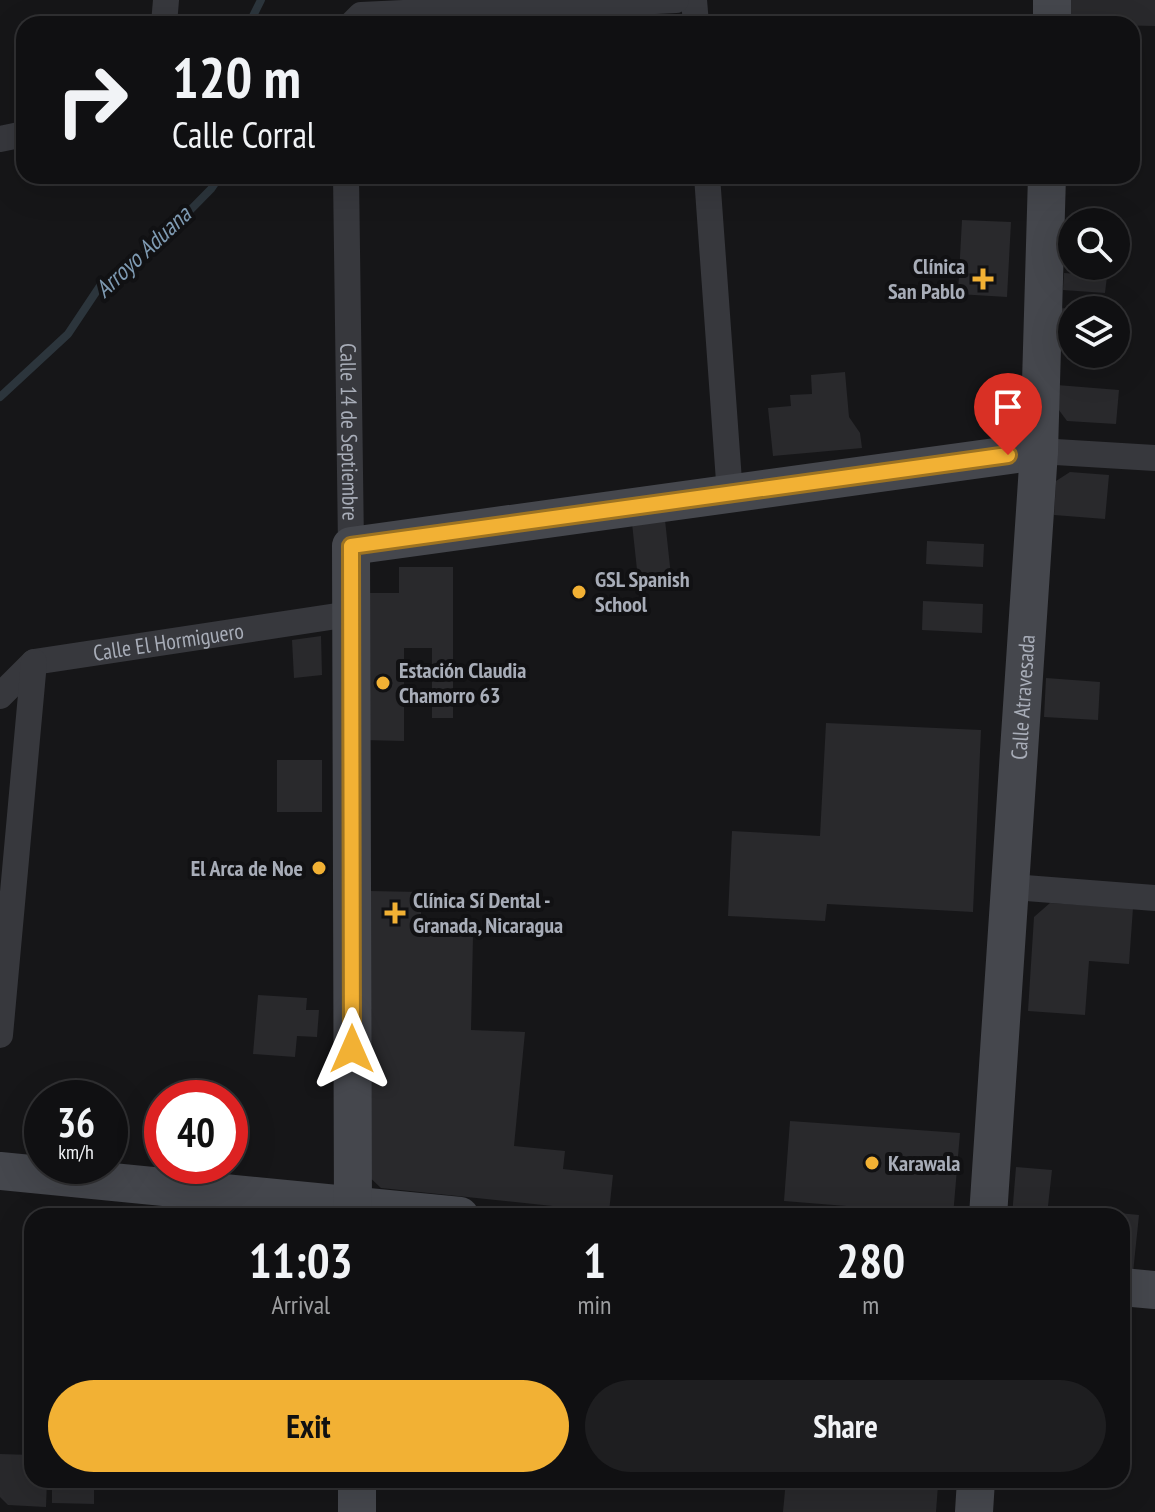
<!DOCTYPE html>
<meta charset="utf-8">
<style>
:root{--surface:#101012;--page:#1e1e20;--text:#f1f3f6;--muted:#9c9d9f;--line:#303032;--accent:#f2b134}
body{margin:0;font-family:"PT Sans Narrow",sans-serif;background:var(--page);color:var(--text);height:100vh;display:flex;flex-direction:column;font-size:30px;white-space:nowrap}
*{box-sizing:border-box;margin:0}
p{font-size:26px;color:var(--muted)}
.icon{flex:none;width:44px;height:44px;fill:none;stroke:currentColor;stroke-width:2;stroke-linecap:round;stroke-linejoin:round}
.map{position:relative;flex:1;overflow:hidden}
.drawer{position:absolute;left:24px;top:1208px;width:1106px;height:280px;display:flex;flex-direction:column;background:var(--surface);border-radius:24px;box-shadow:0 8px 32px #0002,0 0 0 2px var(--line)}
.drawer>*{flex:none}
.banner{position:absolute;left:16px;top:16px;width:1124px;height:168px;border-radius:24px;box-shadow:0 8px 32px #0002,0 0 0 2px var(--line);background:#101012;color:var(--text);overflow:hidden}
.tools{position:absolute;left:1058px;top:208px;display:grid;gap:16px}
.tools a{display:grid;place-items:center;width:72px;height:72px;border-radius:50%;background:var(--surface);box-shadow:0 8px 32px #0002,0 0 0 2px var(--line);font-size:40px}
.speed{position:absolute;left:24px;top:1080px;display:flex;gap:16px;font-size:40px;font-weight:700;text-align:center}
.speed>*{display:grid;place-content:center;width:104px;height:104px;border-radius:50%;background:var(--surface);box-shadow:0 8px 32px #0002,0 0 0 2px var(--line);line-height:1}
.speed small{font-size:20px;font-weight:400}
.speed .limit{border:12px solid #d22;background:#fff;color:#111}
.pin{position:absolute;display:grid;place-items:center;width:68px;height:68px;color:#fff;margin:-82px -34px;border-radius:50% 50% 50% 0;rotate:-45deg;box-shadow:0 0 8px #0007}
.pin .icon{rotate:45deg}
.me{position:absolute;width:88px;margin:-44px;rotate:0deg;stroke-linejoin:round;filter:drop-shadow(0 0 6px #0008)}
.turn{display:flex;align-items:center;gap:28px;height:168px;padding:0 24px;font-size:36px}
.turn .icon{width:104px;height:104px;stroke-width:2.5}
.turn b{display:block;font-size:56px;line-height:68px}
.eta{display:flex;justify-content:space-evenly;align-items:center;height:136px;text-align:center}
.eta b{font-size:48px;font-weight:600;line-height:56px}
.cta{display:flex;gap:16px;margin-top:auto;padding:16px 24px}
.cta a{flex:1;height:92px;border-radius:48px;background:var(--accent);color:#111;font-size:32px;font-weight:600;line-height:92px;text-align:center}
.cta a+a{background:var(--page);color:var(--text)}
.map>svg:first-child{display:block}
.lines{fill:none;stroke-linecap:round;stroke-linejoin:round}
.stream{stroke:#2c353c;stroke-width:8}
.building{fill:#29292c}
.street{stroke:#37383d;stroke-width:26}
.secondary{stroke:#45474d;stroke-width:38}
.route-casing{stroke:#9d7322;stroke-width:20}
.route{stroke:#f2b134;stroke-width:14}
.poi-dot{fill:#f2b134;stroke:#111113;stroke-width:3}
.labels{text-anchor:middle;stroke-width:8;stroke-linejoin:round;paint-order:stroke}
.poi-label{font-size:22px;font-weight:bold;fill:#a8adb8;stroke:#111113;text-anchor:start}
.street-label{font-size:22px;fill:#a8adb8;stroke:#111113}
.water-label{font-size:24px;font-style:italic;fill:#7f9bb3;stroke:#111113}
</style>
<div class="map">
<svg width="1155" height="1512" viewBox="0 0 1155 1512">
<rect width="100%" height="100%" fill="#161618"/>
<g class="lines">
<g class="stream">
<path d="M249,24L261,0"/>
<path d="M0,397L68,334L100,286L153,248L211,189L220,176"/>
</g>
</g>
<g class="building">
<path d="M1071,0H1155V26L1066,24L1065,6Z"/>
<path d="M962,220L1011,222L1007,297L958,294Z"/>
<path d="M1064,273L1107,276L1105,293L1063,290Z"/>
<path d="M1060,308L1072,309V333L1058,332Z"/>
<path d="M845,372L849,417L860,433L862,448L773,456L768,408L791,406L790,395L812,394L811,375Z"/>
<path d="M1057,385L1119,390L1116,424L1067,421L1056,406Z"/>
<path d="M1070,472L1109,475L1105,519L1054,515L1056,481Z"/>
<path d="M665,520L671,576L638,579L632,523Z"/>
<path d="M927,541L984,544L983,567L926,564Z"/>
<path d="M399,567H453V718H432V648H404V741L363,740V593H399Z"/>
<path d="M923,601L983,604L982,633L922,630Z"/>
<path d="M321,636L322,675L294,678L292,640Z"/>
<path d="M1046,678L1100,682L1098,720L1044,717Z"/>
<path d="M826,723L981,730L973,912L827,904L825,921L728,916L732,831L820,836Z"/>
<rect x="277" y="760" width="45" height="52"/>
<path d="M369,891L421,892V935L473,936L471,1030L525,1032L514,1146L565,1151L563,1169L613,1175L609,1212L381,1188L365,1173Z"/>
<path d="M1050,903L1133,908L1129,964L1089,961L1085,1015L1028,1011L1034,917Z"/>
<path d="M258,995L307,998L306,1010H319L317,1037L297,1036L295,1057L253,1054Z"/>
<path d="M790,1121L960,1133L953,1216H871V1208L784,1201Z"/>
<path d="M182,1166H219V1174L182,1171Z"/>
<path d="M1016,1167L1052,1170L1048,1206L1139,1215L1133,1273L1122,1272V1216H1012Z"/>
<path d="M0,1454L32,1455V1480H47L46,1507L8,1505L0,1497Z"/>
<path d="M786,1480H949L948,1486L938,1485L936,1512H783Z"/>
<path d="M52,1481L94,1482V1504L52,1503Z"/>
</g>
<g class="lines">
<g class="street">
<path d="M694,0L696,24"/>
<path d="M164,24L166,0"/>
<path d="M352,24L361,15L676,0"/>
<path d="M0,139L24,134"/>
<path id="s1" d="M346,176L351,546"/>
<path d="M707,176L730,495"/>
<path d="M1039,451L1155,458"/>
<path id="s2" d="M0,696L34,662L350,614"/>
<path d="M1012,887L1155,898"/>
<path d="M0,1035L34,662"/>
</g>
<g class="secondary">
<path d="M1052,24V0"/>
<path d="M0,1171L460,1216"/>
<path d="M353,1216L351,546L1039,451"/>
<path id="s3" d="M988,1216L1039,451L1047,176"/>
<path d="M1122,1287L1155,1290"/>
<path d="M357,1480V1512"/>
<path d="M974,1512L976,1480"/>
</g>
</g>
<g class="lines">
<g class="route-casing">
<path id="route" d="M352,1049L351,546L1008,455"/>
</g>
<use href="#route" class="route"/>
</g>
<g class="poi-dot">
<path d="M979 267h8v8h8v8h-8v8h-8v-8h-8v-8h8z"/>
<circle cx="579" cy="592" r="8"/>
<circle cx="383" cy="683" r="8"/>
<circle cx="319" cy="868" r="8"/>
<path d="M391 901h8v8h8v8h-8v8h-8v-8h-8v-8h8z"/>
<circle cx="872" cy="1163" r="8"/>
</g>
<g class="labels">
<g class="poi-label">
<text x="965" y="274" text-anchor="end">Clínica<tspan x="965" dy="25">San Pablo</tspan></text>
<text x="595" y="587">GSL Spanish<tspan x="595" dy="25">School</tspan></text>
<text x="399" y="678">Estación Claudia<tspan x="399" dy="25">Chamorro 63</tspan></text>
<text x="303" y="876" text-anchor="end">El Arca de Noe</text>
<text x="413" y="908">Clínica Sí Dental -<tspan x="413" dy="25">Granada, Nicaragua</tspan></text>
<text x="888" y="1171">Karawala</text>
</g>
<g class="street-label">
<text dy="8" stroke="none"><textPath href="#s1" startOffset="256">Calle 14 de Septiembre</textPath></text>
<text dy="8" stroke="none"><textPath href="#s2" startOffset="184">Calle El Hormiguero</textPath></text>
<text dy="8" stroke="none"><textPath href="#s3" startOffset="520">Calle Atravesada</textPath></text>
</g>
<g class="water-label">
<text transform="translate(143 252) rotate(-43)" y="8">Arroyo Aduana</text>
</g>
</g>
</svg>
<div class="tools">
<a><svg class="icon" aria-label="search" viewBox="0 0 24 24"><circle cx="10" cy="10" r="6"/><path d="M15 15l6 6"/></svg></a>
<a><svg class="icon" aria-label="layers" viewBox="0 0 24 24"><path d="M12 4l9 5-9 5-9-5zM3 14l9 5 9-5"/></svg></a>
</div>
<div class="speed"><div>36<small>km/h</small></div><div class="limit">40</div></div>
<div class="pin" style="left:1008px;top:455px;background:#d93025"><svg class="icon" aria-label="arrive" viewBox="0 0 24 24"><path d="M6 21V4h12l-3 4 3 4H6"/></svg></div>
<svg class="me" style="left:352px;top:1049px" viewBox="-20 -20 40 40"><path d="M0-17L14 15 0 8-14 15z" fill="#f2b134" stroke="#fff" stroke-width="4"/></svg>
<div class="banner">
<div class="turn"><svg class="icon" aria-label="right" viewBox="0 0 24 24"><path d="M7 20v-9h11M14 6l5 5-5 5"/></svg><div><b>120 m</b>Calle Corral</div></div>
</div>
<section class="drawer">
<div class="eta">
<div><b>11:03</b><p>Arrival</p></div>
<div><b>1</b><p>min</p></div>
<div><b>280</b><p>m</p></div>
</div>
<div class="cta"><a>Exit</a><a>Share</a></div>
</section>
</div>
